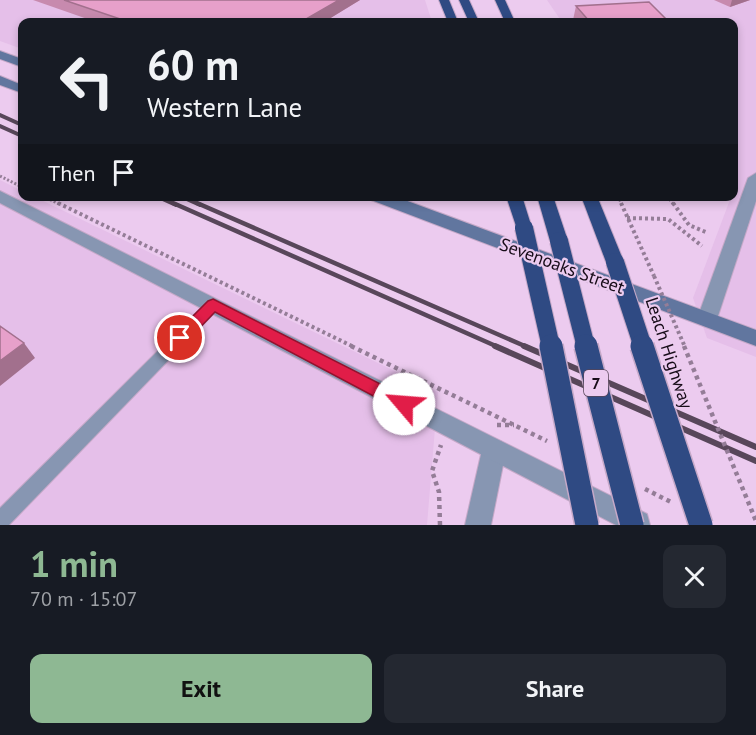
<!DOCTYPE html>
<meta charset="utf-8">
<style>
:root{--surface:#171b24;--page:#242831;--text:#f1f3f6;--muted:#9ea1a6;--accent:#8eb893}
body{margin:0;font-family:"PT Sans",sans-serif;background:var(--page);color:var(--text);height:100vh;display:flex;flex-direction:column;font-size:22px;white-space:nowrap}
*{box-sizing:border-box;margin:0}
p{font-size:20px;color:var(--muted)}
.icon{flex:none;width:33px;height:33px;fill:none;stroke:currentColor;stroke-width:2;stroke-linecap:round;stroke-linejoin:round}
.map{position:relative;height:525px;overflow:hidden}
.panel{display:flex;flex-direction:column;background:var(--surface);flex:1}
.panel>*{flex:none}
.guide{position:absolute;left:18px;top:18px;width:720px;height:183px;border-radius:12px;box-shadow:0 3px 9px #0003;background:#171b24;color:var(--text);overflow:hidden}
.pin{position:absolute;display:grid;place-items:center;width:51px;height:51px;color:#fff;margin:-26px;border:3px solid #fff;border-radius:50%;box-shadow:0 2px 6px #0007}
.me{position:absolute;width:66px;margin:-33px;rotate:297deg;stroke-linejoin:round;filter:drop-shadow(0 0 4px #0008)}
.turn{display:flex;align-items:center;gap:21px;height:126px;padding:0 30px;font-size:27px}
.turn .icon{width:78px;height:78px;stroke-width:2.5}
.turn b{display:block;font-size:42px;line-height:51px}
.then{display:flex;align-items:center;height:57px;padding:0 30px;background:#0003;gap:12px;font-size:22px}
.round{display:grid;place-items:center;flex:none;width:63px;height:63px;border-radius:12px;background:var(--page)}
.head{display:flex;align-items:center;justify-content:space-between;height:102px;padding:0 30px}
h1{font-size:36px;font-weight:700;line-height:45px;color:var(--accent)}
.cta{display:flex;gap:12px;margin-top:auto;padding:12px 30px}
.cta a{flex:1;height:69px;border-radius:12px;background:var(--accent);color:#111;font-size:24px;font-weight:700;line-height:69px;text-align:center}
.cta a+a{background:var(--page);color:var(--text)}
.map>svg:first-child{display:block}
.built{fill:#e5bfe9}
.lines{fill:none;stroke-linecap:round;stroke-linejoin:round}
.service-casing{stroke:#c6a9c8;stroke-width:2}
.minor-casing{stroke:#c6a9c8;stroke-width:2}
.tertiary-casing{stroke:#c6a9c8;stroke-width:2}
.secondary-casing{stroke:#c6a9c8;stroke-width:2}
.motorway-casing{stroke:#c6a9c8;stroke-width:2}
.path-far2{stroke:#947d97;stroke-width:3;stroke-dasharray:2 2;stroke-linecap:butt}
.path-far1{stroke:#947d97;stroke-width:4;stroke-dasharray:3 3;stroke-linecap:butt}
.path{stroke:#947d97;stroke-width:4.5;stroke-dasharray:4 4;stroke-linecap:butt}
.service{fill:#8796b2;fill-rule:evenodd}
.minor{fill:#8796b2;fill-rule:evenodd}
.tertiary{fill:#8796b2;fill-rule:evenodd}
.secondary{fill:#61769f;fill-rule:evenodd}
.motorway{fill:#2f4a83;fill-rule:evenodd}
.rail-far2{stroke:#58475a;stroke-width:4}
.rail-far1{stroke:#58475a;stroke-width:4.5}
.rail{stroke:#58475a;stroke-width:6}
.motorway-bridge-far1-casing{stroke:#c6a9c8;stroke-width:20;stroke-linecap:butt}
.motorway-bridge-casing{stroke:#c6a9c8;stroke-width:26;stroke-linecap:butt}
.path-bridge-far1{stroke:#947d97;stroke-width:4;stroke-dasharray:3 3;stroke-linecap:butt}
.path-bridge{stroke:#947d97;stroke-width:4.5;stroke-dasharray:4 4;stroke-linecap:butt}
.motorway-bridge-far1{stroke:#2f4a83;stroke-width:18}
.motorway-bridge{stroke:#2f4a83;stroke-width:23}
.wall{fill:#c78aae}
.shaded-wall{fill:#a2708d}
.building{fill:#e7a0ca;stroke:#a2708d;stroke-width:1.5}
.route{fill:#e11d48;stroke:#92132f;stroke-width:1.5}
.labels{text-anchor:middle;stroke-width:4.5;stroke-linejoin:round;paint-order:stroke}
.shield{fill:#eccbef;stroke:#574558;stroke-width:1.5}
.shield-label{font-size:16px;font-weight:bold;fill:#170c18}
.street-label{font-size:18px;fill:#170c18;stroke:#eccbef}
</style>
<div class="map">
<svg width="756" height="525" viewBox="0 0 756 525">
<rect width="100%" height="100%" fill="#eccbef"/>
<g class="built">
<path d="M0,0H425L432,22H22V49L0,41Z"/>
<path d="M547,0H756V357L707,338L693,298L731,197L734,196L736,185L734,22H562Z"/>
<path d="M0,180L22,191V196L35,197L438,392L427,525H0Z"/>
</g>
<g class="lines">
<g class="service-casing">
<path id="service" d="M213,299L218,301L220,305L218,309L9,525H0V508L208,301Z"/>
</g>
<g class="minor-casing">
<path id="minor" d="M494,439L502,442L506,450L491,525H465L482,450L486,442Z"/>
</g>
<g class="tertiary-casing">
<g id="tertiary">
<path d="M756,173V201L717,319L714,324L707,327L700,324L697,319L748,178Z"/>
<path d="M0,191L647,514L650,525H616L0,203Z"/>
</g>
</g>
<g class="secondary-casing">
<g id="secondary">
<path d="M0,51L22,59V67L0,59Z"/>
<path d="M0,76L22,85V93L0,85Z"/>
<path d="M369,196H394L756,330V346L371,200Z"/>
</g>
</g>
<g class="motorway-casing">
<g id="motorway">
<path d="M439,0H449L458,22H448Z"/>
<path d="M459,0H469L479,22H469Z"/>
<path d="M495,0H505L515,22H505Z"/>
<path d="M506,196H522L532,228L530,232H518Z"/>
<path d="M537,196H553L568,241L565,245L559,247L550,241Z"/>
<path d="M581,196H597L624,262L621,267H609L606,262Z"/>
</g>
</g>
<g class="path-far2">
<path d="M0,176L22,187"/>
<path d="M43,196L61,205"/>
<path d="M618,196L622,205"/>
<path d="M667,196L674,205"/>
</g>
<g class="path-far1">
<path d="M58,203L354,347"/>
<path d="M621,203L654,276"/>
<path d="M673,203L689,225L708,233"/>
<path d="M627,218L668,219L702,246"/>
</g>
<g class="path">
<path d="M351,346L547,441"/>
<path d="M497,425H514"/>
<path d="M645,489L671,502"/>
<path d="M440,525L439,492L432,471L441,445"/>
</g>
<use href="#service" class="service"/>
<use href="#minor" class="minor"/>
<use href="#tertiary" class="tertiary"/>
<use href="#secondary" class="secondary"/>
<use href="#motorway" class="motorway"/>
<g class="rail-far2">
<path d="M0,115L22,125"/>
<path d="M0,126L22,136"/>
<path d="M156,196L176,205"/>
<path d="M180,196L200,205"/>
</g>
<g class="rail-far1">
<path d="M173,203L498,347"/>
<path d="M197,203L527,347"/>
</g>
<g class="rail">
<path d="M495,346L756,461"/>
<path d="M524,346L756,447"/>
</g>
<g class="motorway-bridge-far1-casing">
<g id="motorway-bridge-far1">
<path d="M524,228L551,347"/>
<path d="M559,241L586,347"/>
<path d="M615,262L643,347"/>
</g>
</g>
<g class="motorway-bridge-casing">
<g id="motorway-bridge">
<path d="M551,346L587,525"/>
<path d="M586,346L632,525"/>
<path d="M642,346L701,525"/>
</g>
</g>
<path class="path-bridge-far1" d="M654,276L685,347"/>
<path class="path-bridge" d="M684,346L756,521"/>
<use href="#motorway-bridge-far1" class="motorway-bridge-far1"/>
<use href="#motorway-bridge" class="motorway-bridge"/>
</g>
<g class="wall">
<path d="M33,0H360L324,22H96Z"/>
<path d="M714,0H750L730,7Z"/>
<path d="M576,6L669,22H575L573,20Z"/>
</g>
<g class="shaded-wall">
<path d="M339,0H360L324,22H301Z"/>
<path d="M732,0H750L730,7Z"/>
<path d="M24,343L35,358L0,386V361Z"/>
</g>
<g class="building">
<path d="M64,0H339L301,22H129Z"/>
<path d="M649,2L669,22H590L576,6Z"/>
<path d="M0,326L24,343L0,361Z"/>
</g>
<path class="route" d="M213,299L410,399L413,404L410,409L404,412L398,409L215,312L186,342H175L173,338L175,334L208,301Z"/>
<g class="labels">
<rect class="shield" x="584" y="370" width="24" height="26" rx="4.5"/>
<g class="shield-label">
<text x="596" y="389">7</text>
</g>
<g class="street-label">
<text transform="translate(562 266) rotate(20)" y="6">Sevenoaks Street</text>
<text transform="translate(669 353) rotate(72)" y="6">Leach Highway</text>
</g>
</g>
</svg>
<div class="pin" style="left:180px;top:338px;background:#d93025"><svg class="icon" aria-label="arrive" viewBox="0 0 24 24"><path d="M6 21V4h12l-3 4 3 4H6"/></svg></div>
<svg class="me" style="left:404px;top:404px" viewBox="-20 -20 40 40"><circle r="19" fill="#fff"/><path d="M0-13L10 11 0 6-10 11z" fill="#e11d48"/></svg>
<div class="guide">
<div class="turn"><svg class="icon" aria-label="left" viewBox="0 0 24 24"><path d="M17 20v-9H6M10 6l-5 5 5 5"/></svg><div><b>60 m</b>Western Lane</div></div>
<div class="then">Then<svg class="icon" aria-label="arrive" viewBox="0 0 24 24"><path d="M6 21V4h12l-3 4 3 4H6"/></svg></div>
</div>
</div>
<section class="panel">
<div class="head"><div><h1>1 min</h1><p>70 m · 15:07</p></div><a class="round"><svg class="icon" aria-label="close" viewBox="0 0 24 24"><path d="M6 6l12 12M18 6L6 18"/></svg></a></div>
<div class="cta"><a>Exit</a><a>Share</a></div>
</section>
